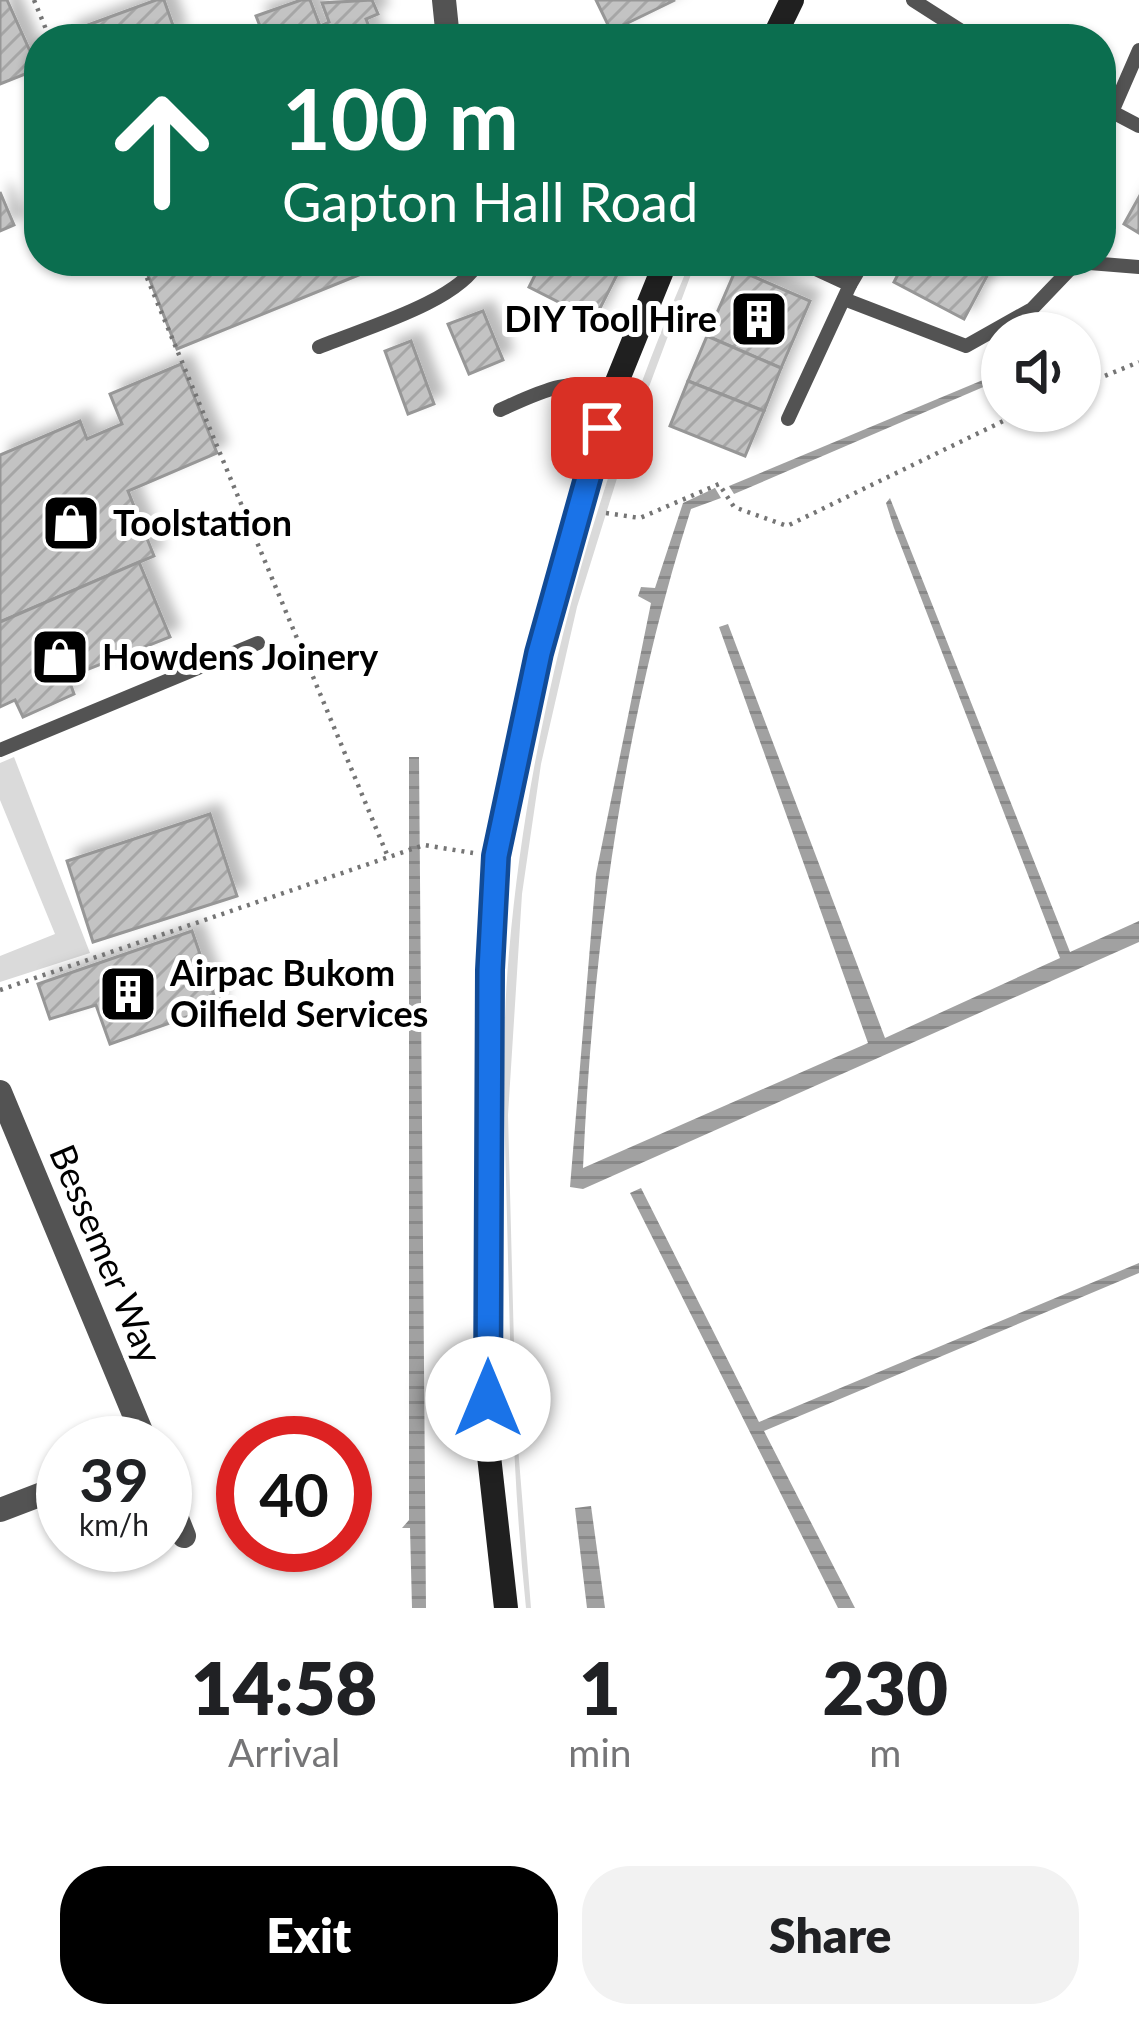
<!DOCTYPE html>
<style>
:root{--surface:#fff;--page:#f2f2f2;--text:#202124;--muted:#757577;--accent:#000}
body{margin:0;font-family:Lato,sans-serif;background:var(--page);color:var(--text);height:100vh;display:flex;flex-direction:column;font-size:45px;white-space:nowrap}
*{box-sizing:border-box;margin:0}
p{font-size:39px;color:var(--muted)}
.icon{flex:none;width:66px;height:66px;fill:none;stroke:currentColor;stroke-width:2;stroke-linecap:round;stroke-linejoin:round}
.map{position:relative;height:1608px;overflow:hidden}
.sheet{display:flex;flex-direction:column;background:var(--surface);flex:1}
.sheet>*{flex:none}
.banner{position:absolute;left:24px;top:24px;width:1092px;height:252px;border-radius:48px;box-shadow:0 3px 9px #0004;background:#0b6e4f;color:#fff;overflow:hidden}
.tools{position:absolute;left:981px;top:312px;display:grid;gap:24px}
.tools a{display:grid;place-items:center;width:120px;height:120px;border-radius:50%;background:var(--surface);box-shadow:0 3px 9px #0004;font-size:60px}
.speed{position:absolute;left:36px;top:1416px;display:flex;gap:24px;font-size:60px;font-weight:700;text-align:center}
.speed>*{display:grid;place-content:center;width:156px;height:156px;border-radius:50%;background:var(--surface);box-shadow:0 3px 9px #0004;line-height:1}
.speed small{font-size:30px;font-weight:400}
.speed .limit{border:18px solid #d22;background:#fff;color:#111}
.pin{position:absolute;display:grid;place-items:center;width:102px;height:102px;color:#fff;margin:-51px;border-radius:24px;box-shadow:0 6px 18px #0006}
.me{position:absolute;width:132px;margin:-66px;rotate:0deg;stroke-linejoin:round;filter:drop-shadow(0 0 9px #0008)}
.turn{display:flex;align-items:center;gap:42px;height:252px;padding:0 60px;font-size:54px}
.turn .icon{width:156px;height:156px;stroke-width:2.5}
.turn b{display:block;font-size:84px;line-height:102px}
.eta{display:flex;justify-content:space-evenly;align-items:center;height:204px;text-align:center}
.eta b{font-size:72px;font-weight:800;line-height:84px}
.action{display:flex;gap:24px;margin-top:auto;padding:24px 60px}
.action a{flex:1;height:138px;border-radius:48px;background:var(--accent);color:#fff;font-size:48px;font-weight:800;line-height:138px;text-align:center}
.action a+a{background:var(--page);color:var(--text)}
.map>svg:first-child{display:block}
.grass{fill:#dadada}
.water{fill:url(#water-rules)}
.building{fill:url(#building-hatch);stroke:#979797;stroke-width:3;filter:url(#shadow)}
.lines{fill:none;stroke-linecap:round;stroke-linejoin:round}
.path{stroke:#757575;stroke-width:4.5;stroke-dasharray:3 6;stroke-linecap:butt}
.lane{stroke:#535353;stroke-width:14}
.street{stroke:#535353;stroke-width:24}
.secondary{stroke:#202020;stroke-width:24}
.route-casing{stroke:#114b97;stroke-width:30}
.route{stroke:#1a73e8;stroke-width:21}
.labels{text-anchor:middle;stroke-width:10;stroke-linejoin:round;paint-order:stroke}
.poi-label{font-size:36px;font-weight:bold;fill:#000;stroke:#fff;text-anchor:start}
.street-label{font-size:36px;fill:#000;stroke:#fff}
</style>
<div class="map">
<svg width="1139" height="1608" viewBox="0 0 1139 1608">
<defs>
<pattern id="water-rules" width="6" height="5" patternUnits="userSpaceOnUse" patternTransform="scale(3)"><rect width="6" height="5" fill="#a1a1a1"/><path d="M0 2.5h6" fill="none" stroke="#898989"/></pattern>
<pattern id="building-hatch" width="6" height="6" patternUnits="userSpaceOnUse" patternTransform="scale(3)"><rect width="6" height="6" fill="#c3c3c3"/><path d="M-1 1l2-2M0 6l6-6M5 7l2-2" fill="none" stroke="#a6a6a6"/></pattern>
<filter id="shadow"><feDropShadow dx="10" dy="-10" stdDeviation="6" flood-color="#0004"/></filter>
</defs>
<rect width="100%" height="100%" fill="#fff"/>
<g class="grass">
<path d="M696,261L628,443L577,607L541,764L522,894L508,1115L516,1422L531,1608H526C511,1465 510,1323 506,1180C504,1103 502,1029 509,953C529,718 595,483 688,267Z"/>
<path d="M14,757L90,953L0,982V956L55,934L0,800V763Z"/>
</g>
<g class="water">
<path d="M1002,372V379L734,494L729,486Z"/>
<path d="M715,488L721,498L691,509C623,722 593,945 583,1168L868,1043L719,627L728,624L885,1038L1060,958L894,528L886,503L890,498L1070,952L1139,921V942L583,1189L570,1187L596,874L651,603L638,596L641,587L655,588L683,503Z"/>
<path d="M409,757H419L426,1608H412L410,1528H402L409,1520Z"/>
<path d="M641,1188L759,1422L1139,1263V1273L764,1431L855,1608H838L630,1193Z"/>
<path d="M591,1506L605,1608H587L575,1508Z"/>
</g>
<g class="building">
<path d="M0,0H7L38,69L0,84Z"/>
<path d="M156,0H164L176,34L164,39H68L66,33Z"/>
<path d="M301,0H310L320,26L329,22L322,3L372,0L378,14L366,19L374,39H265L256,16Z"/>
<path d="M596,0H675L611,31Z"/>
<path d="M0,192L14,225L0,231Z"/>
<path d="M1139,197V233L1124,224Z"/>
<path d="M168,261H393L177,349L146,270Z"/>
<path d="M542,261H624L594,320L529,287Z"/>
<path d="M905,261H995L964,319L894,282Z"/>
<path d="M736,269L810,301L781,368L707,336Z"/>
<path d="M483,311L503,360L469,374L448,324Z"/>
<path d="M707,336L781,368L764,411L688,381Z"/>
<path d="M411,341L434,404L408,414L385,351Z"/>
<path d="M181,364L217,453L128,491L154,556L0,622V455L80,421L87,439L122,424L110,394Z"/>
<path d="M688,381L764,411L745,456L670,426Z"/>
<path d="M139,562L170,637L68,677L74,694L23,717L15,700L0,707V622Z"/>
<path d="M210,814L237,896L93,942L67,861Z"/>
<path d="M192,931L218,1006L110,1044L96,1005L50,1019L38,984Z"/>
</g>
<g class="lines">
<g class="path">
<path d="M34,0L50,39"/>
<path d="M140,261L388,857"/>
<path d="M1080,386L1139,362"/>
<path d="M606,513L640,518L719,484L734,507L787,526L1024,411"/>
<path d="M0,990L424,845L473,853"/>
</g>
<g class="lane">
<path d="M913,0L974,39"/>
<path d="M1101,106L1139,126"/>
<path d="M1112,112L1139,50"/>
<path d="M850,285L864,261"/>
<path d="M844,299L966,346L1032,309L1077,262L1139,267"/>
<path d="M319,347C362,329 459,302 479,261"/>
<path d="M500,410C540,392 569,376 614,389"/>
<path d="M788,419L850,285L798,261"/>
<path d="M0,750L258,643"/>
</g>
<g class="street">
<path d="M444,0L448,39"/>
<path d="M0,1092L146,1443"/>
<path d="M165,1488L184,1536"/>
<path d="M0,1510L63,1486"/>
</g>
<g class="secondary">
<path d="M773,39L792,0"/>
<path d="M506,1608L488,1447L490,970L497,856L539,653L579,508L614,389L666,261"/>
</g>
</g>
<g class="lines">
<g class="route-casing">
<path id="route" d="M488,1399L490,970L496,856L539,653L602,428"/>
</g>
<use href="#route" class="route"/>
</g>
<defs>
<g id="building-square" transform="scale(3)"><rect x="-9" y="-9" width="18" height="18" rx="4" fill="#000" stroke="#fff"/><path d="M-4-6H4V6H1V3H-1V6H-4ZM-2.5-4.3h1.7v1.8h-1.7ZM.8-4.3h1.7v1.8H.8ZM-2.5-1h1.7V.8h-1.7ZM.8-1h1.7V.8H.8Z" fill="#fff"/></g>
<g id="shop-square" transform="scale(3)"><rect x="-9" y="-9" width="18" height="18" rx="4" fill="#000" stroke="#fff"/><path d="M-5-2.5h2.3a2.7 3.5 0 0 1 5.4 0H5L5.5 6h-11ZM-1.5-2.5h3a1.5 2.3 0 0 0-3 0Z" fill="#fff"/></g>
</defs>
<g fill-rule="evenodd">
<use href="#building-square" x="759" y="319"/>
<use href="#shop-square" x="71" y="523"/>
<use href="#shop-square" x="60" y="657"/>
<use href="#building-square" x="128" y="994"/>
</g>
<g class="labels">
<g class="poi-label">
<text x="717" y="332" text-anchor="end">DIY Tool Hire</text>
<text x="113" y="536">Toolstation</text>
<text x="102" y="670">Howdens Joinery</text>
<text x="170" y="986">Airpac Bukom<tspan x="170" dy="41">Oilfield Services</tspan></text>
</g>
<g class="street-label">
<text transform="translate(106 1254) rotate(67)" y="13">Bessemer Way</text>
</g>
</g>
</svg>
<div class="tools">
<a><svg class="icon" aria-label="sound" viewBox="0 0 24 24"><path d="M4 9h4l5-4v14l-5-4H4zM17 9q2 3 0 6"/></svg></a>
</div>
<div class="speed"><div>39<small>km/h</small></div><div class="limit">40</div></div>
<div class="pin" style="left:602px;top:428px;background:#d93025"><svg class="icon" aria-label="arrive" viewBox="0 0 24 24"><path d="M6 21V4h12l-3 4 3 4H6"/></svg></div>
<svg class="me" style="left:488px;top:1399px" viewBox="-20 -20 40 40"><circle r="19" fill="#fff"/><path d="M0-13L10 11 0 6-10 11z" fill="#1a73e8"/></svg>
<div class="banner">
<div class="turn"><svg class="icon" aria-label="ahead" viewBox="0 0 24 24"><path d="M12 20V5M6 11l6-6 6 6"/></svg><div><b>100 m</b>Gapton Hall Road</div></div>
</div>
</div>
<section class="sheet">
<div class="eta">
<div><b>14:58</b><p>Arrival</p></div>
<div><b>1</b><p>min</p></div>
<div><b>230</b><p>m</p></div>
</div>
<div class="action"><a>Exit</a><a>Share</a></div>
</section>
